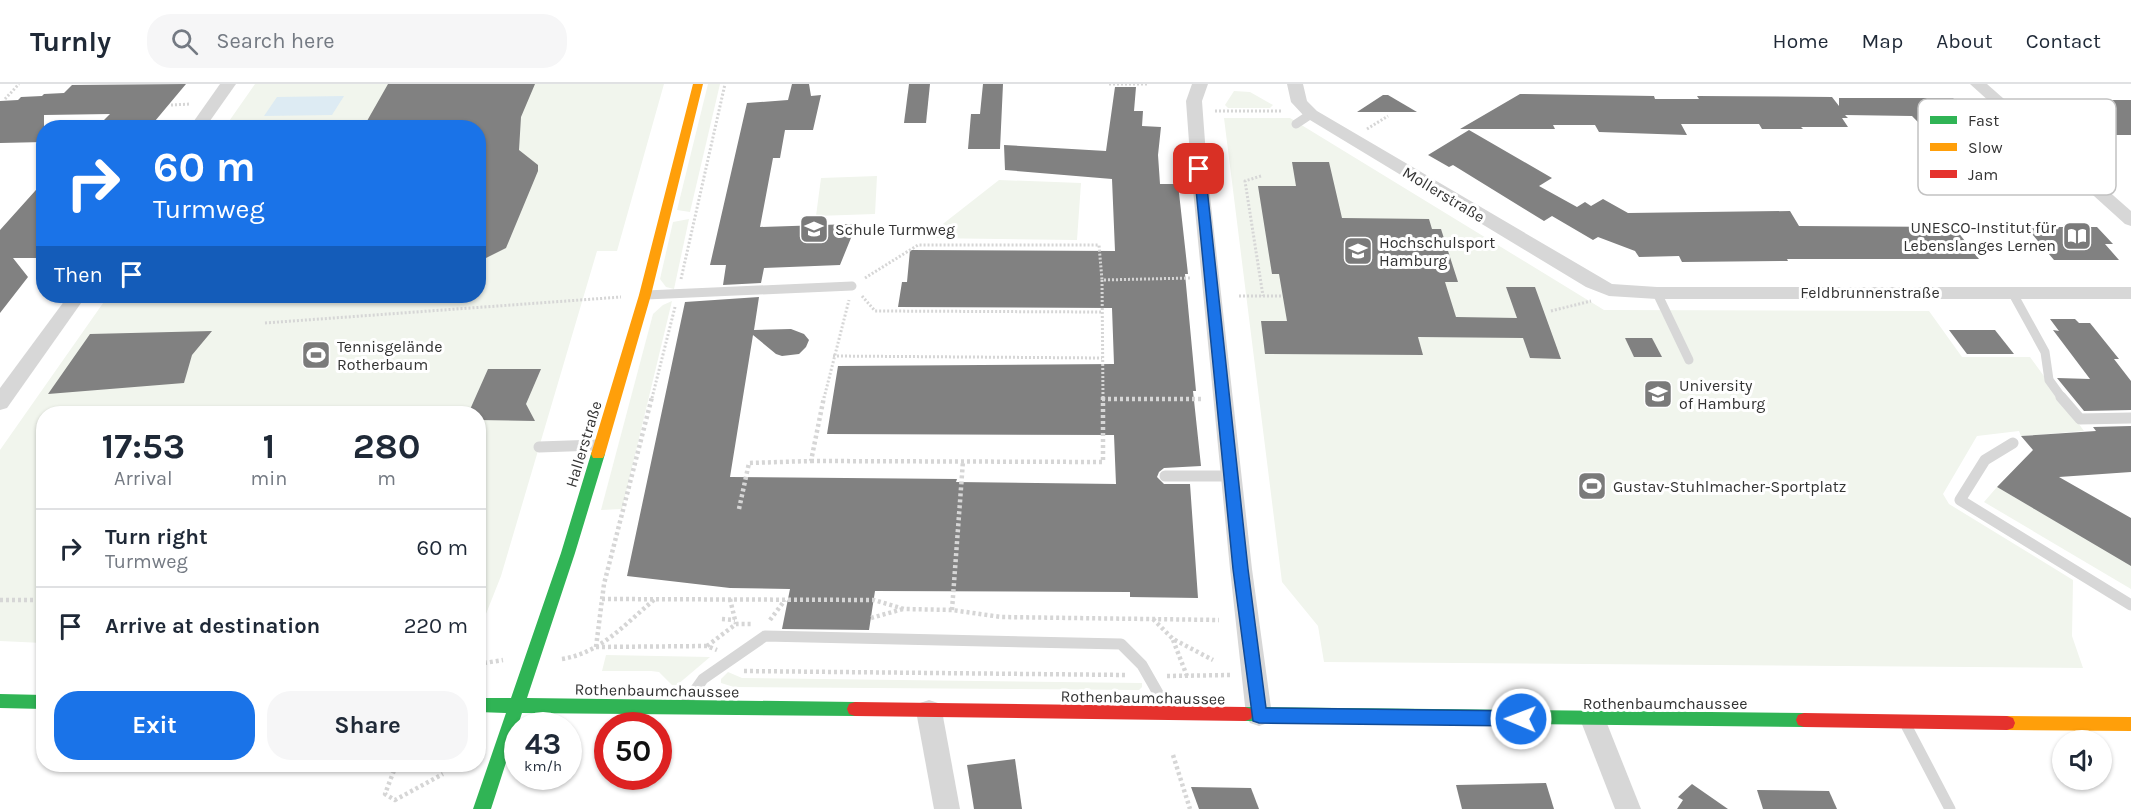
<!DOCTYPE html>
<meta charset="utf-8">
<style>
:root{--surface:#fff;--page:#f6f6f7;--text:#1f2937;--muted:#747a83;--line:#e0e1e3;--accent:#1a73e8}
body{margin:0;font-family:Karla,sans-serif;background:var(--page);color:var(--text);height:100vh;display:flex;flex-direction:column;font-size:22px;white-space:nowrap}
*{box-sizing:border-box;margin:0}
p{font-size:20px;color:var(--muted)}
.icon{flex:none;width:33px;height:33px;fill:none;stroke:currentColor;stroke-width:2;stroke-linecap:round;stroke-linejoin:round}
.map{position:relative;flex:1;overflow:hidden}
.panel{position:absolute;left:36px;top:322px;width:450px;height:366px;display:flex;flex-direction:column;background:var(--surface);border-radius:24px;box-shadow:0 2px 4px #0004}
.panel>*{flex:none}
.hud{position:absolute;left:36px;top:36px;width:450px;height:183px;border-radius:24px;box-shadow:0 2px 4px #0004;background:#1a73e8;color:#fff;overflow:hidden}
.tools{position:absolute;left:2052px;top:646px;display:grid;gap:12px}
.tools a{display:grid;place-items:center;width:60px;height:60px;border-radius:50%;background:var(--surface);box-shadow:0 2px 4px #0004;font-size:30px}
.speed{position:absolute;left:504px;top:628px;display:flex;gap:12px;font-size:30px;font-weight:700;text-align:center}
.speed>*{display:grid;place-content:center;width:78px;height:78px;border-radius:50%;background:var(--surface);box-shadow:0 2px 4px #0004;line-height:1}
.speed small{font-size:15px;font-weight:400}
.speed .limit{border:9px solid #d22;background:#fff;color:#111}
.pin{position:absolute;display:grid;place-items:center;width:51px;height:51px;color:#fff;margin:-26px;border-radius:12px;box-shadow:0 3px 9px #0006}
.me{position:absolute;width:66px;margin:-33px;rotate:271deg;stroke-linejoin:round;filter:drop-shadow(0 0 4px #0008)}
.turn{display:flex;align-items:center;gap:21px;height:126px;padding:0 18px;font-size:27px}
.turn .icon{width:78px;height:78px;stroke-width:2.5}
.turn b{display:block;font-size:42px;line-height:51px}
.then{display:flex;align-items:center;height:57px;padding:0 18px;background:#0003;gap:12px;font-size:22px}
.eta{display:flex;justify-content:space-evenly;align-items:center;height:102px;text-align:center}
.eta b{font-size:36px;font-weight:700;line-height:42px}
.button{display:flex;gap:12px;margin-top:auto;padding:12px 18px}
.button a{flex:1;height:69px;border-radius:24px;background:var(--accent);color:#fff;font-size:24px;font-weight:700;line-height:69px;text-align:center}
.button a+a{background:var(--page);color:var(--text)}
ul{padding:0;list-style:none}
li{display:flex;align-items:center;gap:18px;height:78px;padding:0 18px;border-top:2px solid var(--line)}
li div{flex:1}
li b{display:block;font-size:22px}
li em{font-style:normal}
header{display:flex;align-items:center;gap:36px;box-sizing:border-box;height:84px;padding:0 30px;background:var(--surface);border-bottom:2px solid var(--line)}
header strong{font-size:28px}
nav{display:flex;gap:33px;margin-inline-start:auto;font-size:21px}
.search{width:420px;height:54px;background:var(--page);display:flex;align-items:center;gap:15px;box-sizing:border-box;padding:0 21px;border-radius:24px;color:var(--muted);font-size:22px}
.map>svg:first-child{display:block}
.green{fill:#f1f5ed}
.water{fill:#ddebf3}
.building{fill:#818181}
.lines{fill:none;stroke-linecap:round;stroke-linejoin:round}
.path-far1{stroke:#d6d6d6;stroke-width:3;stroke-dasharray:2 2;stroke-linecap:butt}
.path{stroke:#d6d6d6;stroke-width:4.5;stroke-dasharray:3 3;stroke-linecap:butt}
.lane-far1{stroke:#d7d7d7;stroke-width:9}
.lane{stroke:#d7d7d7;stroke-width:11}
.street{fill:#d7d7d7;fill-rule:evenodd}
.fast{fill:#30b455;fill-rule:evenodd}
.slow{fill:#ff9f0a;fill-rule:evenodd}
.jam{fill:#e5322d;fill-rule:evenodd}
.route{fill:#1a73e8;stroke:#114b97;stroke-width:1.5}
.labels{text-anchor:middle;stroke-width:6;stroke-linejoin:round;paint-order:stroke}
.street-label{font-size:16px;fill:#333;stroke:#fff}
.poi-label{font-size:16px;fill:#333;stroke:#fff;text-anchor:start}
.key{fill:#fff;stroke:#c2c2c2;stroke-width:1.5}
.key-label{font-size:16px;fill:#333}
</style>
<header>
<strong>Turnly</strong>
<div class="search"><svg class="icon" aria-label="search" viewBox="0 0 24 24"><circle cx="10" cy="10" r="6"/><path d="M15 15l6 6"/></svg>Search here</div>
<nav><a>Home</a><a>Map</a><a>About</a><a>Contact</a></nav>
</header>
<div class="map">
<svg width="2131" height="725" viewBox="0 0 2131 725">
<rect width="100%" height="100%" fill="#fff"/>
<g class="green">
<path d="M255,0H664L617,167H597L501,492L482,540H478V330H44L43,559L0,557V366L108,212H478V44L225,43Z"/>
<path d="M708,0H720L690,128L677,126Z"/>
<path d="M1234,7L1250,8L1273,21L1270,24H1228L1225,21Z"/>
<path d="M1224,34H1290L1604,226L1929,227L1962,273H2030L2084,347L2021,352L2019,347L1977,352L1943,410L1949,420L2073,496L2072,552L2083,584L1324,578L1318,542L1282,498Z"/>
<path d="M877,92L875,130L816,132L821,94Z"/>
<path d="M999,96L1081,99L1077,156L925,154Z"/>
<path d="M689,135L674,205L666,203L660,195L673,138Z"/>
<path d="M672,217L622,425L601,426L653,230L663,221Z"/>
<path d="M1997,403L2129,480L2131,478V505L1984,418Z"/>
<path d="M606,571L710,573L677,601H672L659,588L651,587H602Z"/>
<path d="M728,588L742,594L1142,599V603L1139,606L734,603L721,599V595Z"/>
</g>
<path class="water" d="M344,12L332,31L264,32L277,13Z"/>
<g class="building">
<path d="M186,0L150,43L108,44L113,38H102L110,30L44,31V58L0,59V17L18,16L21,13L42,12L44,10L64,9L72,1Z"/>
<path d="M388,0H535L521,33L519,66L538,81V87L506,164L478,178V44H363Z"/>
<path d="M792,0H809L811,12L821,11L813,46H785L780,74H773L760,143L852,140V144H855L840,181L764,184L761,199L723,201L726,181H710L747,19L788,16Z"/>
<path d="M909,0H930L926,39H904Z"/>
<path d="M983,0H1003L1000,65H968L971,30H980Z"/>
<path d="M1115,3H1136L1134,27H1143L1142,42L1161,43L1158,71L1160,100H1178L1188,190H1185L1196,307H1193L1201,382L1164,384L1159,388L1157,393L1164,400H1190L1198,514L1130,513V508L875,507L869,546L782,545L790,505L730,504L627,492L685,218L759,213L754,246L791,245L804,250L809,256L806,263L799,270L782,272L776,270L753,251L730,393L957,395L956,398L1116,400L1114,351L827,350L838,282L1114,280L1112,224L898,223L902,198H907L910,166L1115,167L1112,95L1005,86L1004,61L1106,67Z"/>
<path d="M1520,10L1654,12L1655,15H1699L1697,12L1832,13L1839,22V14H1953L2049,106L2004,110L1970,76H1955L1912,32L1845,31L1848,34H1842L1848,43H1801L1803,45H1762L1759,40H1681L1687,51L1599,48L1595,41H1553L1555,45H1460Z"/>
<path d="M1383,11H1388L1417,28H1357Z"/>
<path d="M2041,16H2131V51H2078Z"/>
<path d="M1469,46L1552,94L1539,102L1577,123L1585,118L1591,122L1603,115L1628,129L1790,127L1799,142L1954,143L1979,175H1787L1788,177L1682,178L1679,172L1639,173L1635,167L1598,153L1593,156L1552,132L1544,137L1453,81L1449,83L1428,71Z"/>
<path d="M1292,78H1329L1342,134L1429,135L1432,145H1441L1458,198H1445L1456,233L1517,234L1506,203H1535L1561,275L1530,274L1523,254L1418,253L1423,271L1265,270L1261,237H1287L1279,190H1272L1258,102H1296Z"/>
<path d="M44,97V174H13L28,193L0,229V146Z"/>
<path d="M2026,143H2097L2113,160H2105L2119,176H2054Z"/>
<path d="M2050,235H2075L2079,239H2090L2119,275H2114L2131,297V326L2084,327L2057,294L2090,295L2053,246L2059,247Z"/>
<path d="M1949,246H1995L2014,270H1967Z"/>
<path d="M212,247L192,271L184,299L48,310L90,250Z"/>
<path d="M1625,254H1652L1662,273H1634Z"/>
<path d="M488,285H541L526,320L535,337L478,336V330H468Z"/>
<path d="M2131,342V388L2059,393L2131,434V482L1997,403L2033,366L2021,352L2096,347L2093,343Z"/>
<path d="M1015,675L1022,725H974L967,681Z"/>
<path d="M1546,699L1554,725H1462L1456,701Z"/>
<path d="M1692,700L1728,725H1677L1683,716L1678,713Z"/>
<path d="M1191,703L1251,704L1259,725H1199Z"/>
<path d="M1757,706L1829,707L1837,725H1763Z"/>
</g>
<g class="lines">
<g class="path-far1">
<path d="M1109,0H1147"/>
<path d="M5,15L19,0"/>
<path d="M171,21L191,20"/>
<path d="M1215,27H1283"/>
<path d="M156,42L179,41"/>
<path d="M1367,45L1388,32"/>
<path d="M1261,92L1245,97L1263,212"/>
<path d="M865,194L918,161H1099L1102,196"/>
<path d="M681,195L725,0"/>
<path d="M862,212L875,227L1101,228"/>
<path d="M1239,212H1283"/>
<path d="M1551,227L1591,217"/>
<path d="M265,239L621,213"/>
<path d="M833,272L1102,274"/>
<path d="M652,314L675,223"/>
<path d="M824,314L849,216"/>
<path d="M1103,314L1102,196L1191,194"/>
</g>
<g class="path">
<path d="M1102,315H1201"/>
<path d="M811,377L1103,378V313"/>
<path d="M739,425L749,379L811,377L824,313"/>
<path d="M602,515L874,516L904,525L952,526L1001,533L1219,536"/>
<path d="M730,515L736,540"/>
<path d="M0,516H44"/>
<path d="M952,526L963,377"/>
<path d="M871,534L903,525"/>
<path d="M722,535L735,536"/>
<path d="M1153,535L1173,555L1213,576"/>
<path d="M770,536L785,516"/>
<path d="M1173,556L1187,592"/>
<path d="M707,562L736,540H752"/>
<path d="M596,563L707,562L717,566"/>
<path d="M596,563L604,500L652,313"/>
<path d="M562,575C601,569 626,539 655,515"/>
<path d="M478,580L503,576"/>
<path d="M744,587L1127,591"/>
<path d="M1167,592L1232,591"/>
<path d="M1173,671L1190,725"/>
<path d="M396,681L385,710L395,716L443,690"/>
</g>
<g class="lane-far1">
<path d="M1296,40L1311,30"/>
<path d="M2012,208L2045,268L2049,296L2062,314"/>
<path d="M1657,209L1689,276"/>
<path d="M646,211L852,202"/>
</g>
<g class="lane">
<path d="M2061,313L2080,335L2131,334"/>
<path d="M2013,359L1985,376L1960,416L2131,521"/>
<path d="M539,363L597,361"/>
<path d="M1165,392H1231"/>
<path d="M686,619L703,595L765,552L1121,560L1142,581L1167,625"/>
<path d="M1907,643L1950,725"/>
</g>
<g class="street">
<path d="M220,0H236L205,44H189Z"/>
<path d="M1192,0H1208L1202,17L1207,85L1252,485L1272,631L1268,639L1259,642L1250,639L1246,631L1230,485L1191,85L1186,17Z"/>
<path d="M1287,0H1303L1307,17L1317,27L1612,200L1657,203H2131V215H1657L1609,212L1586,203L1305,33L1291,18Z"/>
<path d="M1970,0H1987L2131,127V142L2125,140Z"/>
<path d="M68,212H86L7,324L0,326V304Z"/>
<path d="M929,616L938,619L942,627L960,725H934L916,627L920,619Z"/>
<path d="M1593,624L1602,627L1641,725H1615L1580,635L1584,627Z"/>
</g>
<g class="fast">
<path d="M598,365L603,366L605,370L575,469L527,614L855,618L861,620L863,625L861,630L855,632L522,629L491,725H473L506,629L478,628V614H511L561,469L591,370L593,366Z"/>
<path d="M0,610L44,611V625L0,624Z"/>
<path d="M1245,623L1804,629L1810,631L1812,636L1810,641L1804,643L1245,637L1239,635L1237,630L1239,625Z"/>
</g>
<g class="slow">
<path d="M693,0H703L651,211L605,370L603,374H593L591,370L639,211Z"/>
<path d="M2007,632L2131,633V647L2007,646L2001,644L1999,639L2001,634Z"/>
</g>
<g class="jam">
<path d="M855,618L1245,623L1251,625L1253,630L1251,635L1245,637L855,632L849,630L847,625L849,620Z"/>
<path d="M1804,629L2007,632L2013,634L2015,639L2013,644L2007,646L1804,643L1798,641L1796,636L1798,631Z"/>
</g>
</g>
<path class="route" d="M1199,82L1205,85L1248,485L1266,624L1521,627L1527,629L1529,635L1527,640L1521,642L1259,639L1253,637L1233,485L1194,85Z"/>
<defs>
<g id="school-square" transform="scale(1.5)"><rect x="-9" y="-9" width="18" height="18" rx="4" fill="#7a7a7a" stroke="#fff"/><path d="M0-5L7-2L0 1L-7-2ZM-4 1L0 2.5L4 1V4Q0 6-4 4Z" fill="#fff"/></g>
<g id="library-square" transform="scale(1.5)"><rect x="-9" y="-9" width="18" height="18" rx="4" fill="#7a7a7a" stroke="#fff"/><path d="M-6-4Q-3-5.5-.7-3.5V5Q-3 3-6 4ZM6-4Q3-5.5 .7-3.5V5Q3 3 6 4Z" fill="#fff"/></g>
<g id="university-square" transform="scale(1.5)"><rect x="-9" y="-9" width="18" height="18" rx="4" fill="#7a7a7a" stroke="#fff"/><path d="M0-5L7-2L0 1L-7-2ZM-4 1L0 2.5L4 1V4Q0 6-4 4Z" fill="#fff"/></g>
<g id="stadium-square" transform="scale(1.5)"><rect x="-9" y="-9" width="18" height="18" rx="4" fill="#7a7a7a" stroke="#fff"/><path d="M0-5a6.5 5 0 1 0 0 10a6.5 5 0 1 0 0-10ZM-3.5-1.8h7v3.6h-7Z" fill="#fff"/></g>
</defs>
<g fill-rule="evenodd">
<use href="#school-square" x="814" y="145"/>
<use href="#library-square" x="2077" y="152"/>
<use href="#university-square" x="1358" y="167"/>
<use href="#stadium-square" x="316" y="271"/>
<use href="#university-square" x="1658" y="310"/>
<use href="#stadium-square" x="1592" y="402"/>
</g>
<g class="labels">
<g class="street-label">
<text transform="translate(1444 110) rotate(31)" y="6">Mollerstraße</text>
<text x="1870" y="214">Feldbrunnenstraße</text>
<text transform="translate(583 360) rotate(-73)" y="6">Hallerstraße</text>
<text transform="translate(657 606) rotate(1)" y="6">Rothenbaumchaussee</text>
<text transform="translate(1143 613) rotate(1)" y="6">Rothenbaumchaussee</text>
<text x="1665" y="625">Rothenbaumchaussee</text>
</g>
<g class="poi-label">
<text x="2056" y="149" text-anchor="end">UNESCO-Institut für<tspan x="2056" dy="18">Lebenslanges Lernen</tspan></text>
<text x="835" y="151">Schule Turmweg</text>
<text x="1379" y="164">Hochschulsport<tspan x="1379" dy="18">Hamburg</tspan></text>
<text x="337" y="268">Tennisgelände<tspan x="337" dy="18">Rotherbaum</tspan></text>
<text x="1679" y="307">University<tspan x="1679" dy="18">of Hamburg</tspan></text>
<text x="1613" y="408">Gustav-Stuhlmacher-Sportplatz</text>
</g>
</g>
<rect x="1918" y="15" width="198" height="96" rx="9" class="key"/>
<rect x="1930" y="32" width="27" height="8" fill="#30b455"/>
<rect x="1930" y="59" width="27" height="8" fill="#ff9f0a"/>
<rect x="1930" y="86" width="27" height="8" fill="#e5322d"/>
<g class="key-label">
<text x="1968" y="42">Fast</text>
<text x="1968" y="69">Slow</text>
<text x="1968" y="96">Jam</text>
</g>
</svg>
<div class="tools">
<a><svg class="icon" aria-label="sound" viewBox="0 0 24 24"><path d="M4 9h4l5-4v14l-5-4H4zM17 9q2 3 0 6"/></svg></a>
</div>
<div class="speed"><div>43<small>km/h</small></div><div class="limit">50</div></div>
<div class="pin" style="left:1199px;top:85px;background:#d93025"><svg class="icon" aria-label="arrive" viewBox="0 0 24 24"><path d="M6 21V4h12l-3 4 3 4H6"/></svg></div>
<svg class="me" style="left:1521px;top:635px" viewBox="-20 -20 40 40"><circle r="17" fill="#1a73e8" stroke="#fff" stroke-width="3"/><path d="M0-11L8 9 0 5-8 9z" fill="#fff"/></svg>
<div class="hud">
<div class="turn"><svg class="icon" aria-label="right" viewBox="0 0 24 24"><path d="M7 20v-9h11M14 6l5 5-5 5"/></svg><div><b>60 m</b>Turmweg</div></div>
<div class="then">Then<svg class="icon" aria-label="arrive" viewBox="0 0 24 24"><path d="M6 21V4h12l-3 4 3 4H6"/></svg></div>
</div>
<section class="panel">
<div class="eta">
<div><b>17:53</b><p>Arrival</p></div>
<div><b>1</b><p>min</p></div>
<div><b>280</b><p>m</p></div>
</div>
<ul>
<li><svg class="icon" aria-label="right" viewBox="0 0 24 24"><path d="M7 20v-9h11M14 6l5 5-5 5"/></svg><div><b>Turn right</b><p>Turmweg</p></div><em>60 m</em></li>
<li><svg class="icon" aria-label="arrive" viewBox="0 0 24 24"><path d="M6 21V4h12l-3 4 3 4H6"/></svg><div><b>Arrive at destination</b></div><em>220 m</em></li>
</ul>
<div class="button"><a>Exit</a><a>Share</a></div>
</section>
</div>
